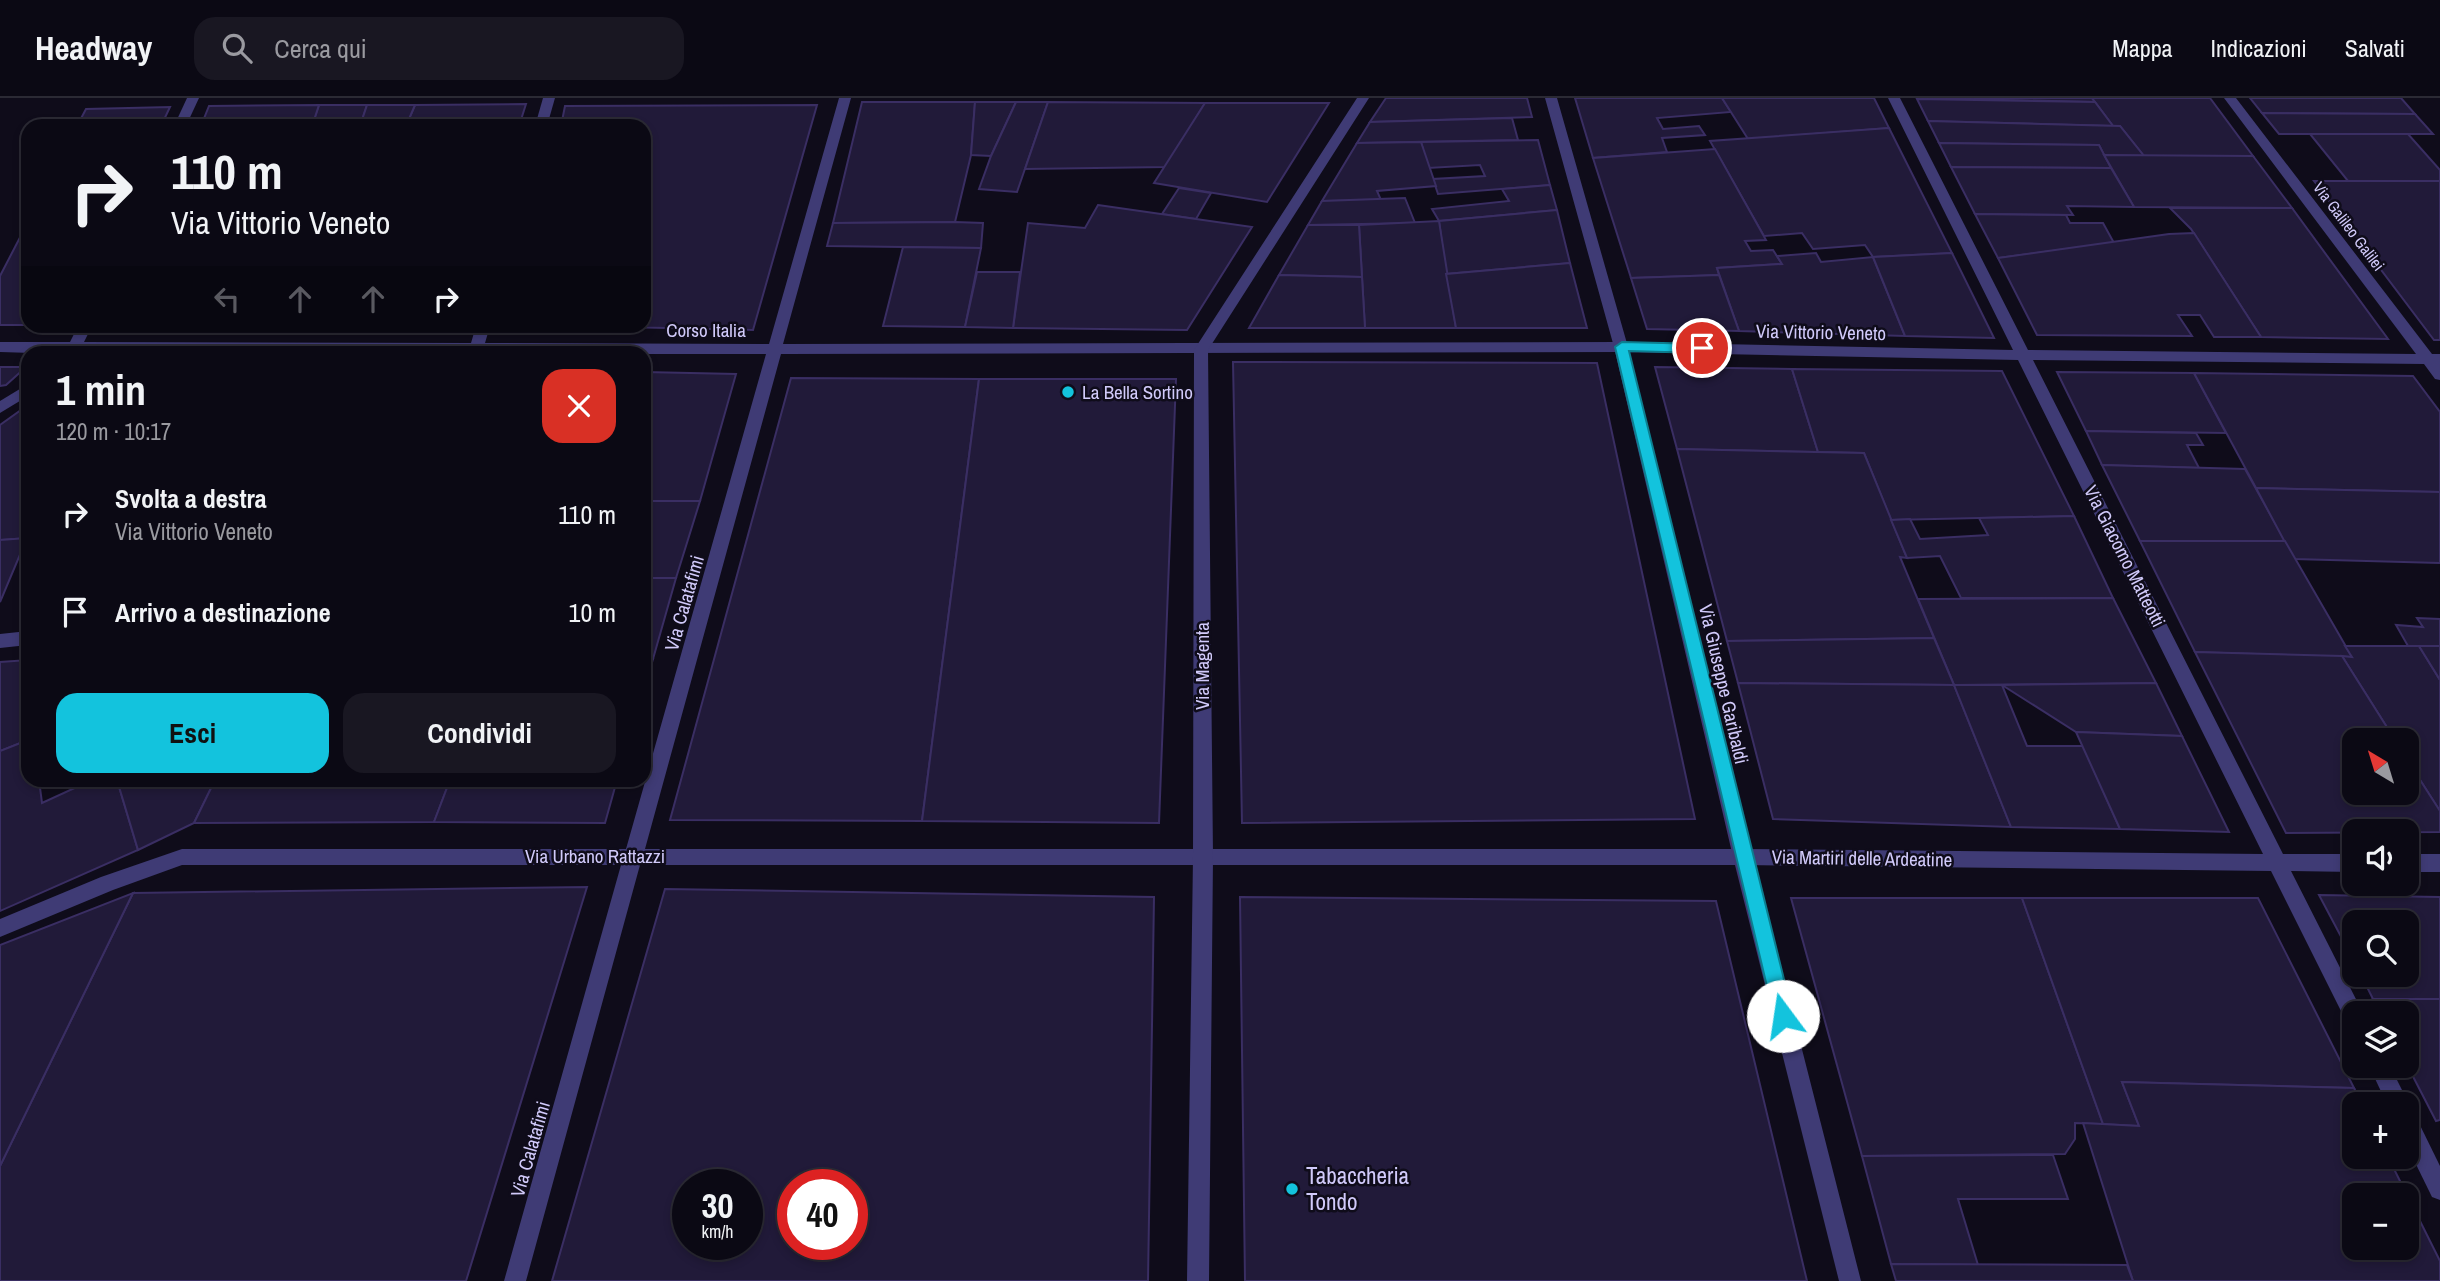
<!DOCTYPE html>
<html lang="it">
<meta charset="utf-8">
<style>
:root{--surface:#0b0914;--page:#191722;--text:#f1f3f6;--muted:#9a9aa0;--line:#2b2a34;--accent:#13c3dd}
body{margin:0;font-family:"Archivo Narrow",sans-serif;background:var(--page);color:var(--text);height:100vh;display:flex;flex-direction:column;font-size:26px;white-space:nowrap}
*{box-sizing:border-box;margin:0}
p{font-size:23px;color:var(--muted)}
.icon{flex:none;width:38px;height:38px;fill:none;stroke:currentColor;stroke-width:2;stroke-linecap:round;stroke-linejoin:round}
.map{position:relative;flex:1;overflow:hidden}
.panel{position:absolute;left:21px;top:248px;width:630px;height:441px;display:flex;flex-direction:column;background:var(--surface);border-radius:21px;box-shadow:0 4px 10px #0003,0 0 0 2px var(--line)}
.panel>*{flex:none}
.banner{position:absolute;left:21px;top:21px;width:630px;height:214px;border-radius:21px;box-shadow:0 4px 10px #0003,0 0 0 2px var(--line);background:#0b0914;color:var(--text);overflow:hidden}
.needle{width:46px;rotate:322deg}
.controls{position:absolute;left:2342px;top:630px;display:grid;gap:14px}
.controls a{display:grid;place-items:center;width:77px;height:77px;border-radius:14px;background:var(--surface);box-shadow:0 4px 10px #0003,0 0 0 2px var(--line);font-size:35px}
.speed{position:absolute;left:672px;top:1071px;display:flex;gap:14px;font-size:35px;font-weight:700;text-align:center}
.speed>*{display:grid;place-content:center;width:91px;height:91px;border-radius:50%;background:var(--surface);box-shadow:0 4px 10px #0003,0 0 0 2px var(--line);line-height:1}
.speed small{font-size:18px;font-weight:400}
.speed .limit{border:10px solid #d22;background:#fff;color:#111}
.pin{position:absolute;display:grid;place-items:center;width:60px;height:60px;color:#fff;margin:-30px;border:4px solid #fff;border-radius:50%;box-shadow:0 2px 7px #0007}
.me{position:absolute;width:77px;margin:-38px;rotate:346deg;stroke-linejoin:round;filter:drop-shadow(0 0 5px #0008)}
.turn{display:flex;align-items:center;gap:24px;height:147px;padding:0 35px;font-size:32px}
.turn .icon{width:91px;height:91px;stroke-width:2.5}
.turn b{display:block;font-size:49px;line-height:60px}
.lanes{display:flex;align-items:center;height:66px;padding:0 35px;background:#0003;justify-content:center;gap:35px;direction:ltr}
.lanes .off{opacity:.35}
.round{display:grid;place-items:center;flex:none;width:74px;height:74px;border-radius:21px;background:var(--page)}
.headline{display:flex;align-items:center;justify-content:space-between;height:119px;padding:0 35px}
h1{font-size:42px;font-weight:700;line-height:52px}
.cta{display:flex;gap:14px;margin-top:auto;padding:14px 35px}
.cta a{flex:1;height:80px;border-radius:21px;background:var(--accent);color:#111;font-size:28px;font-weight:700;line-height:80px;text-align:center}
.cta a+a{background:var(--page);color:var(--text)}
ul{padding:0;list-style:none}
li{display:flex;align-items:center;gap:21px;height:98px;padding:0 35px}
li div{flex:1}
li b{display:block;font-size:26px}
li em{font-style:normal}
header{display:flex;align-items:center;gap:42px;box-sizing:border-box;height:98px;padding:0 35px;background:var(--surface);border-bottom:2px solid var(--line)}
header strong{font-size:33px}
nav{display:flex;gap:38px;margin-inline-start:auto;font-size:24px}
.search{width:490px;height:63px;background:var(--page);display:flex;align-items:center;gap:18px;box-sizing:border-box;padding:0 24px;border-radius:21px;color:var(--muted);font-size:26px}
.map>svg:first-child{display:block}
.building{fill:#211a39;stroke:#3a2e63;stroke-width:2;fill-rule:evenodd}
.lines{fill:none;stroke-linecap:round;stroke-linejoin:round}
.minor{fill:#3f3b75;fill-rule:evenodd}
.tertiary{fill:#3f3b75;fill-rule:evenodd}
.route{fill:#13c3dd;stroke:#0c7f90;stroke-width:2}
.poi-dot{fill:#13c3dd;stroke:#0f0c1a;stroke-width:2.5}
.labels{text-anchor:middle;stroke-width:5;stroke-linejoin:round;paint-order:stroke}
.far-street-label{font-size:16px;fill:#d1cafa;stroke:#0f0c1a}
.street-label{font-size:19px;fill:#d1cafa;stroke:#0f0c1a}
.poi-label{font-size:19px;fill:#d1cafa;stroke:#0f0c1a;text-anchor:start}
.near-poi-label{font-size:23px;fill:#d1cafa;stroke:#0f0c1a;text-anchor:start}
</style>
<header>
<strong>Headway</strong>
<div class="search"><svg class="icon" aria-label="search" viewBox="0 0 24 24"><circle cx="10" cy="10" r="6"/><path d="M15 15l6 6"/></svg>Cerca qui</div>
<nav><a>Mappa</a><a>Indicazioni</a><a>Salvati</a></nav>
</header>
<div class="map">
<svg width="2440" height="1183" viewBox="0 0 2440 1183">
<rect width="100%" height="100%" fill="#0f0c1a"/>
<g class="building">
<path d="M1386,0H1527L1532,19L1370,24Z"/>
<path d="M1575,0H1722L1731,14L1657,20L1663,31L1699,28L1705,37L1662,40L1667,54L1593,60Z"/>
<path d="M1722,0H1874L1889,30L1748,41Z"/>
<path d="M2092,0L2095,4L1917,0Z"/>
<path d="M2092,0H2210L2253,58H2144L2120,28H2113Z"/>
<path d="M2250,0H2401L2415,16L2262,15Z"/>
<path d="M1917,1L2095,4L2113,28L1928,23Z"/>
<path d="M862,4H975L971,57L955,124L833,125Z"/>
<path d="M975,4H1016L991,58L971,57Z"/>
<path d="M1016,4H1048L1017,94L979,91L991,58Z"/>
<path d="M1048,4L1205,5L1166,69L1025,71Z"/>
<path d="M1205,5H1329L1267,104L1154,85Z"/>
<path d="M526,6L519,28H406L415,7Z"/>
<path d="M319,7H367L360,28H312Z"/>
<path d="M319,7L312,28H201L209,8Z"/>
<path d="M367,7H415L406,28H360Z"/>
<path d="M817,7L753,232L580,228H644V28H561L565,8Z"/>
<path d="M170,9L161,28H77L86,11Z"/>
<path d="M2262,15L2415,16L2433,36H2279Z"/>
<path d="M1512,20L1518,42L1357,45L1370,24Z"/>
<path d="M1928,23L2120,28L2144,58L2104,57L2099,47L1939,45Z"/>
<path d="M1889,30L1952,155L1873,159L1865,147L1813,151L1802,135L1764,138L1710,43Z"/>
<path d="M2310,36H2408L2440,72V83H2348Z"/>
<path d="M1538,42L1550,87L1438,96L1433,81L1485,78L1480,67L1428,70L1421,44Z"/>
<path d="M1421,44L1436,88L1377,93L1381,102L1322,103L1357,45Z"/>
<path d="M1939,45L2099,47L2111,70L1951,69Z"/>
<path d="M1715,51L1766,142L1745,143L1751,153L1773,152L1782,166L1717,170L1719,177L1631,180L1593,60Z"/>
<path d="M2104,57L2253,58L2292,110L2134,109Z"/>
<path d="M1951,69L2111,70L2134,109L2067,108L2073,117L1975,116Z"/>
<path d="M2314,83H2440V242H2434Z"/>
<path d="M1550,87L1557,112L1439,123L1432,111L1509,103L1502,91Z"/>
<path d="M1179,90L1211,95L1196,121L1162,116Z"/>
<path d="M1405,100L1415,125L1308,127L1322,103Z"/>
<path d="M1098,107L1252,129L1187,232L1013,230L1028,125L1085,130Z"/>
<path d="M2170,110H2292L2388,241L2261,239L2191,131Z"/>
<path d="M1557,112L1570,165L1446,176L1439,123Z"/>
<path d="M1975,116L2066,117L2070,125H2103L2114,145L1998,160Z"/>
<path d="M1439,123L1456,230H1365L1359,127Z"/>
<path d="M28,124V227H0V178Z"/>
<path d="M955,124L983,125L981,150L827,148L833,125Z"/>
<path d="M1308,127H1359L1362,179L1279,177Z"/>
<path d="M2194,135L2261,239H2214L2200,217H2178L2192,238L2037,237L1998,160L2169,136Z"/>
<path d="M903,149L981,150L965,229L883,228Z"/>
<path d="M1816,155L1821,164L1873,159L1905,238L1739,233L1717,170L1782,166L1777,158Z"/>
<path d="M1952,155L1994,240L1905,238L1873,159Z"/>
<path d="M1570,165L1587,230H1456L1446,176Z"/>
<path d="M977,174H1020L1013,230L965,229Z"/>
<path d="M1279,177L1362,179L1365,230H1249Z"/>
<path d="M1719,177L1739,233L1647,231L1631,180Z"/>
<path d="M1233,264L1597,265L1695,721L1242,725Z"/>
<path d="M0,269H26L6,287L0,288Z"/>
<path d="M1655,269L1792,271L1818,354L1677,351Z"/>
<path d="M1792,271L2002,273L2074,418L1891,422L1864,355L1818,354Z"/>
<path d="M644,274L736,276L700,403H644Z"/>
<path d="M2057,274L2194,275L2226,335L2086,333Z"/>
<path d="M2194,275L2413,278L2440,314V394L2256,390Z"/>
<path d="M791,280L979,281L922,723L670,722Z"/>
<path d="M979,281H1176L1159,725L922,723Z"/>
<path d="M28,307V440L0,442V327Z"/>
<path d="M2086,333L2196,335L2203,347H2187L2199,370L2102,367Z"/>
<path d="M1677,351L1864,355L1907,460L1900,459L1934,540L1727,543Z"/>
<path d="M2102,367L2245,371L2285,443H2140Z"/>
<path d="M2256,390L2440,394V465L2294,461Z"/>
<path d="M644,403H700L676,480H644Z"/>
<path d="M2074,418L2113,500H1961L1940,458L1907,460L1891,422L1910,421L1920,441L1988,437L1979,420Z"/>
<path d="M27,440L0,504V442Z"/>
<path d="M2140,443H2285L2352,559L2195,554Z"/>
<path d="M644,480H676L653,561H644Z"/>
<path d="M2113,500L2156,585L1954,587L1918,501Z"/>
<path d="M2417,520L2440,521V548H2408L2396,527L2423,529Z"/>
<path d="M1934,540L1954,587L1738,585L1727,543Z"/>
<path d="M2345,548H2419L2440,582V713L2406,660V642H2395L2342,558L2352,559Z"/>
<path d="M2419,548H2440V582Z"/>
<path d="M2195,554L2342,558L2395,642H2354V695H2406V660L2440,713V734L2286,735Z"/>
<path d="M644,561H653L644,592Z"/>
<path d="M28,562V642L0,653V564Z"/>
<path d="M1738,585L1954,587L2011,729L1773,721Z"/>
<path d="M2156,585L2182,638L2076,634L2002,587Z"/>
<path d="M1954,587H2002L2027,648H2083L2120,731L2011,729Z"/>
<path d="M2076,634L2182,638L2229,734L2120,731Z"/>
<path d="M28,642V682H39L42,705L92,682H117L138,752L0,813V653Z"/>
<path d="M117,682H215L194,725L138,752Z"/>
<path d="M215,682H450L434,724L194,725Z"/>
<path d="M450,682H617L605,725L434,724Z"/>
<path d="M587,789L466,1183H0V1068L133,795Z"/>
<path d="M665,791L1154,799L1148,1183H552ZM688,1087H747V1146H688ZM793,1087H852V1146H793Z"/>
<path d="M133,795L0,1068V847Z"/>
<path d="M2319,797L2440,799V901H2373L2361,877H2406V824H2354V863Z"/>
<path d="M1240,799L1716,803L1807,1183H1245Z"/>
<path d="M1791,800H2022L2103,1026L2075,1025V1041L2065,1056L1862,1058Z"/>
<path d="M2022,800H2258L2354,990L2122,984L2139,1028L2103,1026Z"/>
<path d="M2373,901H2440V1022L2436,1023L2406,965V915H2381Z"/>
<path d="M2122,984L2354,990L2362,1006H2354V1059H2388L2440,1163V1183H2133L2083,1025L2139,1028ZM2354,1097H2406V1150H2354Z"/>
<path d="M2053,1057L2068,1101H1958L1978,1167L1891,1166L1862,1058Z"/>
<path d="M1891,1166L2127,1167L2133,1183H1896Z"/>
</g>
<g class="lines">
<g class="minor">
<path d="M187,0H199L186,28H174Z"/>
<path d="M543,0H555L547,28H535Z"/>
<path d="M839,0H851L783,246L1621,244L2013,252L1888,0H1900L2028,252L2416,256L2224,0H2236L2432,256H2440V282L2435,281L2424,266L2033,262L2283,756H2354V774L2291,773L2363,915H2354V928L2347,925L2271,773L1743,767H640L526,1183H504L621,767H182L113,792L0,839V821L101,779L182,751H626L766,256H64L0,254V244H70L78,228H92L84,244L471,245L476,228H490L485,245L769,246ZM1621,254L2018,262L2263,756L1743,751H645L781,256Z"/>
<path d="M28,286V298L0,315V303Z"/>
<path d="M28,533V547L0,550V536Z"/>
<rect x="2406" y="756" width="34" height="18"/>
<path d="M2369,968H2390L2409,1006L2406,1012V1006H2387Z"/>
<path d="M2406,1012L2414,1015L2440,1068V1102L2432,1099L2406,1046Z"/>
</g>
<g class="tertiary">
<path d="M1357,0H1369L1208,252L1213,759L1209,1183H1187L1193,759L1194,252Z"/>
<path d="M1545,0H1557L1628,249L1753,759L1861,1183H1839L1733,759L1614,249Z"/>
</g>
</g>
<path class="route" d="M1622,244L1702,246L1709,250L1702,255L1629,253L1793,918L1790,924L1783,927L1777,924L1774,918L1615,249Z"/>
<g class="poi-dot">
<circle cx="1068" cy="294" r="7"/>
<circle cx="1292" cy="1091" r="7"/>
</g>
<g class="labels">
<g class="far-street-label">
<text transform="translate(2349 128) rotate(53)" y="6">Via Galileo Galilei</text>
</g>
<g class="street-label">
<text x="706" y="239">Corso Italia</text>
<text transform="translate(1821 234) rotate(1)" y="7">Via Vittorio Veneto</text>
<text transform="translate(2125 458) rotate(63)" y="7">Via Giacomo Matteotti</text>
<text transform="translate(684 505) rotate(-74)" y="7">Via Calatafimi</text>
<text transform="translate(1202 568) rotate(-90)" y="7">Via Magenta</text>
<text transform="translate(1724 586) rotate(77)" y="7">Via Giuseppe Garibaldi</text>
<text x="595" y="765">Via Urbano Rattazzi</text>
<text transform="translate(1862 760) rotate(1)" y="7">Via Martiri delle Ardeatine</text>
<text transform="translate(530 1051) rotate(-74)" y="7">Via Calatafimi</text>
</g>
<g class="poi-label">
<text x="1082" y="301">La Bella Sortino</text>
</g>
<g class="near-poi-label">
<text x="1306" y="1086">Tabaccheria<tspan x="1306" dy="26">Tondo</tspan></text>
</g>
</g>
</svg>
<div class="controls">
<a><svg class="needle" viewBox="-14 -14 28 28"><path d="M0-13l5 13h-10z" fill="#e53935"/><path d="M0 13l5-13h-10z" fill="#9a9aa0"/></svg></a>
<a><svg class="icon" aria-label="sound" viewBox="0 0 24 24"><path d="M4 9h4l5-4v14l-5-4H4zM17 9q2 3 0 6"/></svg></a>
<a><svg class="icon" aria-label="search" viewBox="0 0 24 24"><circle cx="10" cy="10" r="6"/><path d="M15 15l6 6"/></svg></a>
<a><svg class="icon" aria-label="layers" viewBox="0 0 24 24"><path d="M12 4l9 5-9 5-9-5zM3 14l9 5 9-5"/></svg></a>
<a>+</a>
<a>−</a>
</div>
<div class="speed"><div>30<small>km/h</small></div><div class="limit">40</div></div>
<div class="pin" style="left:1702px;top:250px;background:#d93025"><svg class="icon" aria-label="arrive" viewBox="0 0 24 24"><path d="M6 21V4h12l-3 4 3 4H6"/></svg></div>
<svg class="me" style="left:1783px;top:918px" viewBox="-20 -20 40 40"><circle r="19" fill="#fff"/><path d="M0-13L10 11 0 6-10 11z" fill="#13c3dd"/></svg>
<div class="banner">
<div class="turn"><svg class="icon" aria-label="right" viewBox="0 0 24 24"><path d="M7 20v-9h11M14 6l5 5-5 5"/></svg><div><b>110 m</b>Via Vittorio Veneto</div></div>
<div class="lanes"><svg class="icon off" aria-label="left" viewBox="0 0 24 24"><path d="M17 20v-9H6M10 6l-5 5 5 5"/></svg><svg class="icon off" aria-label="ahead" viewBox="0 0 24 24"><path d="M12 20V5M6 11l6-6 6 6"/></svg><svg class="icon off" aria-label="ahead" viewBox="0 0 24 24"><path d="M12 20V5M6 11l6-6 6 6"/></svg><svg class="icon" aria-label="right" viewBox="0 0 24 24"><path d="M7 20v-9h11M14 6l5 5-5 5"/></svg></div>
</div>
<section class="panel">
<div class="headline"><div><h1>1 min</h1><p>120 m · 10:17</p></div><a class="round" style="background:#d93025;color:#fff"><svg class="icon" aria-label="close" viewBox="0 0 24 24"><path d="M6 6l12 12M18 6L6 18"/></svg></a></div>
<ul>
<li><svg class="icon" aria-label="right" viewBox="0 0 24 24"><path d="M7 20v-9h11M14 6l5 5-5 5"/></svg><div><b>Svolta a destra</b><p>Via Vittorio Veneto</p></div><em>110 m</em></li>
<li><svg class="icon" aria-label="arrive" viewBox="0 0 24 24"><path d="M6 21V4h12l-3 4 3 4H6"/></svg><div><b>Arrivo a destinazione</b></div><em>10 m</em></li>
</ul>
<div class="cta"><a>Esci</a><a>Condividi</a></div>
</section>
</div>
